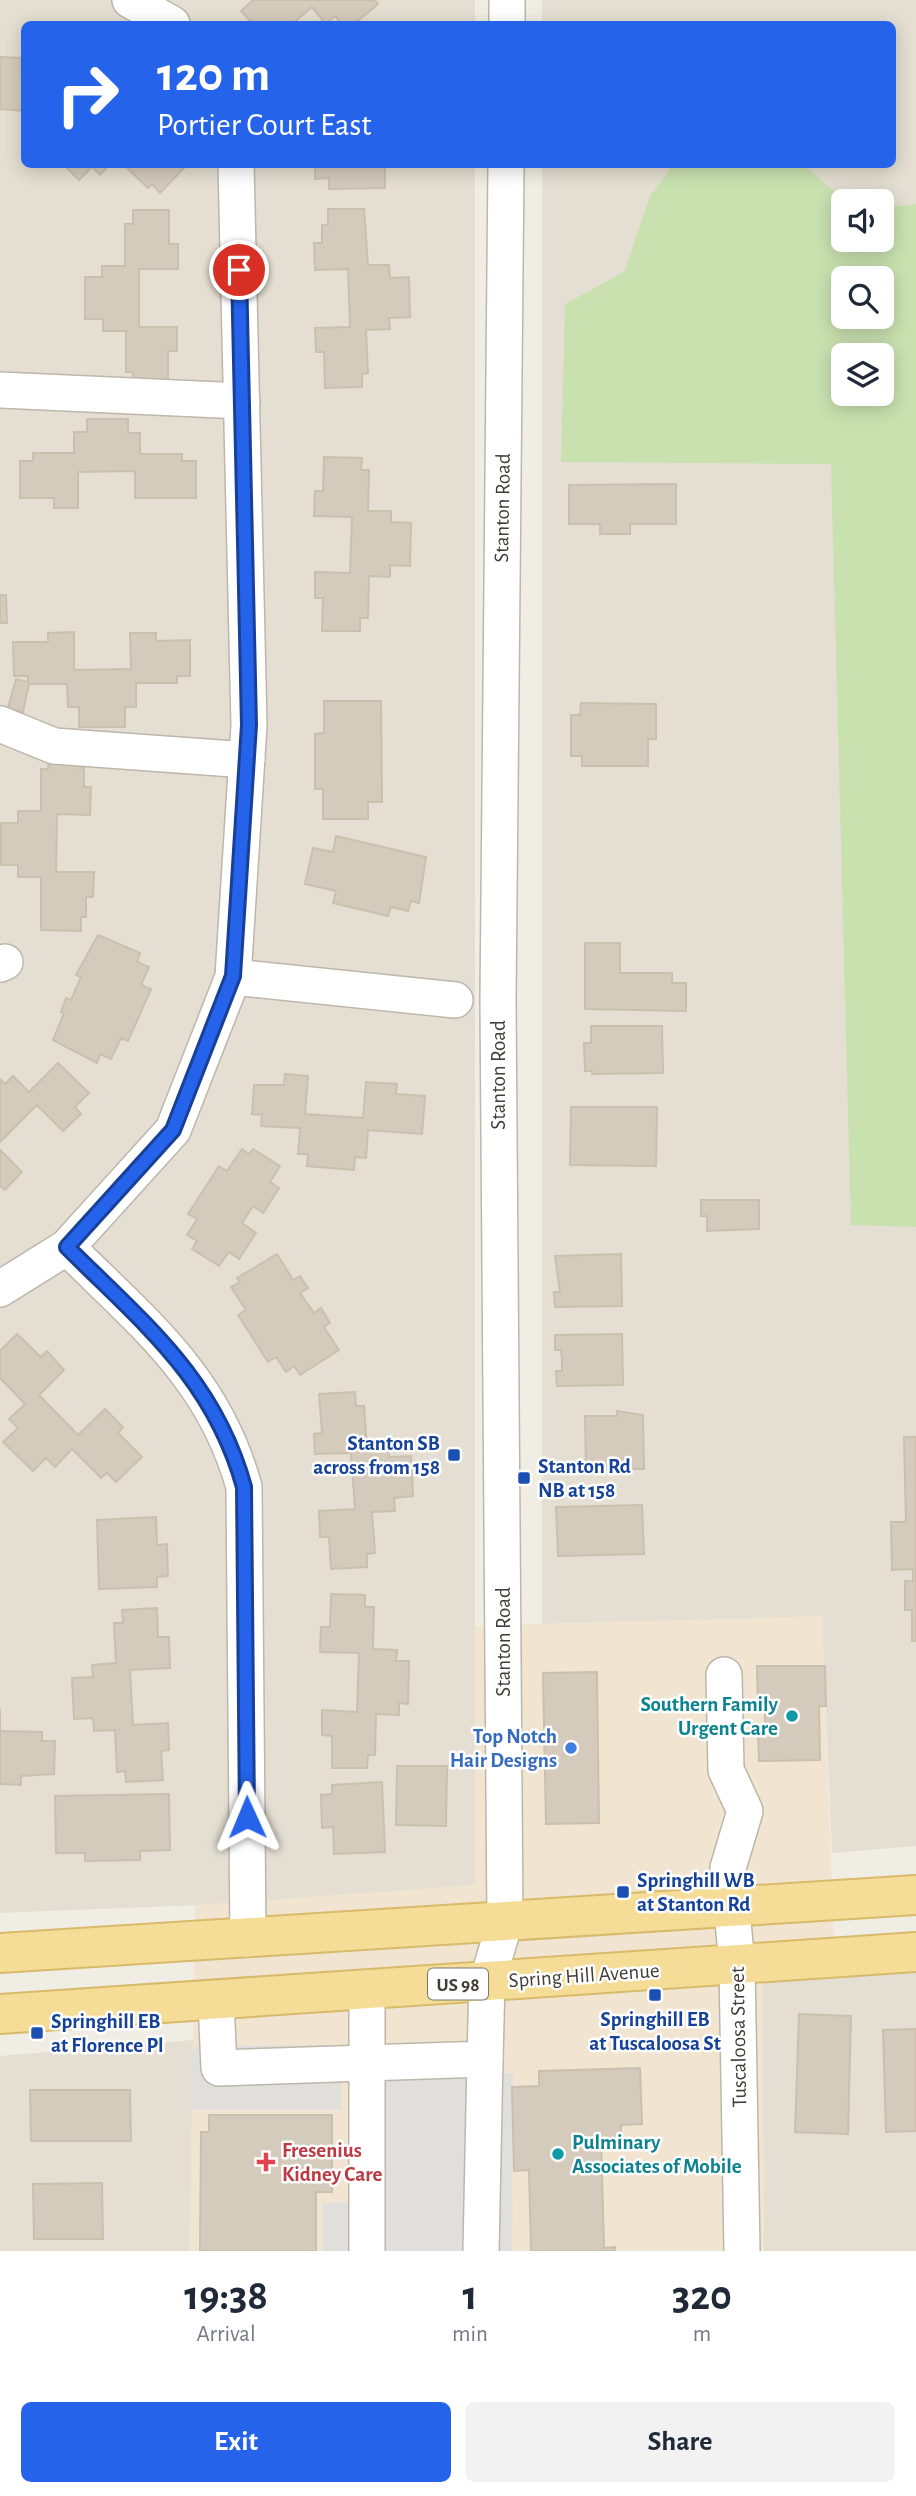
<!DOCTYPE html>
<html lang="en">
<head>
<meta charset="utf-8">
<style>
	body { margin:0; font-family:"Alegreya Sans",sans-serif; background:#f2f2f3; color:#1f2937; height:100vh; display:flex; flex-direction:column; font-size:26px; white-space:nowrap }
	* { box-sizing:border-box; margin:0 }
	p { font-size:23px; color:#747a83 }
	.icon { flex:none; width:38px; height:38px; fill:none; stroke:currentColor; stroke-width:2; stroke-linecap:round; stroke-linejoin:round }
	.map { position:relative; height:2251px; overflow:hidden }
	.panel { display:flex; flex-direction:column; background:#fff; flex:1 }
	.panel>* { flex:none }
	.guide { position:absolute; left:21px; top:21px; width:875px; height:147px; border-radius:10px; box-shadow:0 4px 18px #0003; background:#2563eb; color:#fff; overflow:hidden }
	.controls { position:absolute; left:831px; top:189px; display:grid; gap:14px }
	.controls a { display:grid; place-items:center; width:63px; height:63px; border-radius:10px; background:#fff; box-shadow:0 4px 18px #0003; font-size:35px }
	.pin { position:absolute; display:grid; place-items:center; width:60px; height:60px; color:#fff; margin:-30px; border:4px solid #fff; border-radius:50%; box-shadow:0 2px 7px #0007 }
	.me { position:absolute; width:77px; margin:-38px; rotate:359deg; stroke-linejoin:round; filter:drop-shadow(0 0 5px #0008) }
	.turn { display:flex; align-items:center; gap:24px; height:147px; padding:0 21px; font-size:32px }
	.turn .icon { width:91px; height:91px; stroke-width:2.5 }
	.turn b { display:block; font-size:49px; line-height:60px }
	.eta { display:flex; justify-content:space-evenly; align-items:center; height:119px; text-align:center }
	.eta b { font-size:42px; font-weight:700; line-height:49px }
	.cta { display:flex; gap:14px; margin-top:auto; padding:14px 21px }
	.cta a { flex:1; height:80px; border-radius:10px; background:#2563eb; color:#fff; font-size:28px; font-weight:700; line-height:80px; text-align:center }
	.cta a+a { background:#f2f2f3; color:#1f2937 }
	.map>svg:first-child { display:block }
</style>
</head>
<body>
<div class="map">
<svg width="916" height="2251" viewBox="0 0 916 2251">
	<rect width="100%" height="100%" fill="#f0ede4"/>
	<g fill="#e4dfd2" fill-rule="evenodd">
		<path d="M0 0H475V24H24V164L475 165V1885L247 1903 0 1913Z"/>
		<path d="M542 0H916V1846L832 1853 822 1617 542 1624V165L892 164V24H542ZM844 201H882V240H844ZM844 278H882V317H844ZM844 355H882V394H844Z"/>
		<path d="M916 1967V2251H764L762 1978Z"/>
		<path d="M193 2040 190 2251H0V2056Z"/>
	</g>
	<path fill="#f1e4d0" d="M822 1616 835 1973 762 1979 764 2251H190L195 1905 475 1885V1626Z"/>
	<path fill="#c9e1af" fill-rule="evenodd" d="M674 164 803 165 846 201H844V240H882V208L916 204V1227L851 1225 831 464 561 462 565 304 624 272 650 196ZM844 278H882V317H844ZM844 355H882V394H844Z"/>
	<path fill="#e1dfdc" d="M336 2045 387 2072 513 2073 512 2251H322V2203L348 2202V2082H341V2110H191L190 2059 195 2046Z"/>
	<g fill="#d4cbbd" stroke="#cbc0ae" stroke-width="2">
		<path d="M253 0H375L378 4 354 24H342L335 16 326 24 312 7 292 24H253L241 11Z"/>
		<path d="M0 57 21 58 24 111 0 109Z"/>
		<path d="M63 164H110L100 175 92 167 79 180Z"/>
		<path d="M123 164H182L185 167 160 193 152 184 148 188Z"/>
		<path d="M315 164H385V188L329 189V178L315 179Z"/>
		<path d="M328 209H364L368 265H389L390 278 409 277 410 317 389 318 390 329 366 330 368 373 362 374V387L325 388 324 352H316L315 328 350 327 348 269 315 270 314 243H322V225H328Z"/>
		<path d="M133 210H169V244H178V269H139V327H177V351H168V387H133V372H126V331H103V319H85V277H102V266H125V224H133Z"/>
		<path d="M87 419H128V433H140V454H182V461H196V498H135V471L78 472V508H54V498H20V461H33V453H74V432H87Z"/>
		<path d="M324 457 362 458 361 470H369L368 511H391V522L411 523 410 566 390 565V577L369 576 368 618H360V631H322L323 598H315V572L350 573 352 517 314 516 315 491H323Z"/>
		<path d="M676 484V524H630V534H600V524H569V485Z"/>
		<path d="M0 595H6L7 623H0Z"/>
		<path d="M74 632V670L131 669 130 633H156V641L190 640V676H177V683H136V707H125V727H79V707H68L67 684H29L23 712 8 708 16 679 28 682V676H14L13 642H48V633Z"/>
		<path d="M324 701H381L382 802H368V819H323V789H315V734L324 733Z"/>
		<path d="M581 703 656 704V739H648V766H582V756H571V715H580Z"/>
		<path d="M49 755H80V768H84V787H91L90 815 57 814 56 872H94L93 897H86V917H81V931L41 930V877H18V865H1V823H18V811H41V769H48Z"/>
		<path d="M336 836 426 857 419 903 411 901 408 911 391 907 388 916 333 903 336 891 305 884 313 848 333 852Z"/>
		<path d="M98 935 140 953 137 962 149 967 141 985 151 989 128 1041 121 1038 111 1059 100 1054 97 1063 53 1040 64 1013 61 1012 66 998 71 1000 81 977 76 975Z"/>
		<path d="M585 943H620V973H672V983H686V1011L585 1009Z"/>
		<path d="M591 1026H662L663 1073 592 1074V1071H585L584 1043H591Z"/>
		<path d="M58 1063 89 1093 75 1107 81 1114 63 1131 37 1105 0 1142V1079L5 1084 13 1076 29 1092Z"/>
		<path d="M285 1074 308 1076 305 1114 363 1118 366 1082 397 1084 396 1094 425 1096 422 1134 368 1130 366 1158 355 1157 354 1170 307 1166 308 1154H298L300 1128 261 1126 262 1115 252 1114 254 1085H284Z"/>
		<path d="M571 1107H657L656 1166 570 1165Z"/>
		<path d="M242 1149 249 1154 253 1149 280 1166 270 1182 279 1188 263 1213 253 1206 242 1223 256 1233 239 1259 229 1252 219 1266 192 1249 197 1241 187 1235 197 1219 188 1214 219 1166 227 1171Z"/>
		<path d="M0 1150 22 1172 5 1190 0 1186Z"/>
		<path d="M701 1200H759V1229L707 1231V1216H701Z"/>
		<path d="M277 1254 293 1280 300 1276 308 1288 300 1293 314 1313 321 1308 330 1323 324 1327 339 1350 300 1375 294 1366 286 1372 276 1357 268 1362 238 1315 246 1310 231 1287 240 1282 237 1278Z"/>
		<path d="M621 1254 622 1306 555 1307 554 1292H560L555 1256Z"/>
		<path d="M17 1334 41 1357 47 1351 64 1370 39 1395 78 1435 105 1409 123 1427 118 1433 142 1457 116 1482 107 1473 101 1478 72 1449 55 1467 46 1458 33 1471 3 1442 18 1428 9 1419 25 1404 0 1378V1351Z"/>
		<path d="M622 1334 623 1385 557 1386 556 1371H562V1360L561 1350H555V1335Z"/>
		<path d="M355 1392 356 1406H364L367 1447 388 1445 389 1457 411 1456 413 1496 394 1498 395 1511 372 1512 375 1553 367 1554V1567L331 1569 329 1537H320L319 1511 355 1509 351 1453 315 1454 314 1434 322 1433 319 1394Z"/>
		<path d="M617 1411 643 1415 644 1469H586L585 1416H617Z"/>
		<path d="M904 1437H916V1641H912V1610H905V1581H913V1569L892 1570 891 1522H906Z"/>
		<path d="M642 1505 644 1554 558 1556 556 1507Z"/>
		<path d="M156 1517 157 1545 167 1544 168 1576 157 1577V1587L99 1589 97 1520Z"/>
		<path d="M331 1594 365 1595V1607H374L373 1649 397 1650 396 1661H409L408 1704 399 1703V1715L376 1714 375 1755H368L367 1768H332V1736L322 1735V1710L357 1712 359 1653 320 1652 321 1627H330Z"/>
		<path d="M157 1608 158 1637H169L170 1668 130 1670 133 1725 168 1723 169 1750 161 1751 163 1780 126 1782 125 1771 117 1772 115 1730 94 1731 93 1718 74 1719 72 1678 93 1677 92 1665 116 1663 114 1623H123L122 1610Z"/>
		<path d="M757 1666H825L826 1706H819L820 1760 759 1761 758 1731H765V1707L758 1708Z"/>
		<path d="M597 1672 599 1823 546 1824 543 1673Z"/>
		<path d="M0 1709V1731L42 1732V1741H55L54 1774 21 1776V1785L0 1784Z"/>
		<path d="M397 1766H447L446 1826 396 1825Z"/>
		<path d="M382 1782 385 1852 334 1854 333 1827 322 1828 321 1795 332 1794V1785Z"/>
		<path d="M169 1794 170 1850 140 1851V1860L85 1861V1853H56L55 1796Z"/>
		<path d="M799 2014 851 2016 848 2134 795 2132Z"/>
		<path d="M916 2029V2131L886 2132 883 2030Z"/>
		<path d="M640 2068 642 2124 621 2125V2137L601 2138 604 2248 615 2247V2251H531L529 2170 514 2171 512 2087 539 2086V2071Z"/>
		<path d="M30 2090H130L131 2141H31Z"/>
		<path d="M209 2115H332V2192H316V2251H200L201 2132H209Z"/>
		<path d="M102 2183 103 2239H34L33 2184Z"/>
	</g>
	<g fill="none" stroke-linecap="round" stroke-linejoin="round">
		<g stroke="#bdb7aa" stroke-width="38">
			<g id="minor">
				<path d="M130 0 172 24"/>
				<path d="M507 24V0"/>
				<path d="M0 390 242 401"/>
				<path d="M0 724 54 746 247 760"/>
				<path d="M0 964 5 962"/>
				<path d="M233 977 455 1000"/>
				<path d="M67 1247C144 1324 214 1378 244 1487L248 1939"/>
				<path d="M0 1289 67 1247 173 1130 233 977 249 725 236 164"/>
				<path d="M724 1675 726 1770 745 1811 728 1868 737 1965 742 2251"/>
				<path d="M367 1990V2251"/>
				<path d="M216 2000 219 2068 485 2059 487 1982 505 1922 498 1001 506 164"/>
				<path d="M481 2251 485 2059"/>
			</g>
		</g>
		<g stroke="#d8ba6a" stroke-width="42">
			<g id="major">
				<path d="M0 1953 916 1895"/>
				<path d="M0 2014 916 1952"/>
			</g>
		</g>
		<use href="#minor" stroke="#fff" stroke-width="35"/>
		<use href="#major" stroke="#f5dd98" stroke-width="38"/>
	</g>
	<g fill="none" stroke-linecap="round" stroke-linejoin="round">
		<g stroke="#184099" stroke-width="18">
			<path id="route" d="M239 270 249 725 233 976 173 1130 67 1247C143 1323 214 1378 244 1487L247 1817"/>
		</g>
		<use href="#route" stroke="#2563eb" stroke-width="12"/>
	</g>
	<g fill="#1a4fb4" stroke="#fff" stroke-width="2.5">
		<rect x="447" y="1448" width="14" height="14" rx="3.5"/>
		<rect x="517" y="1471" width="14" height="14" rx="3.5"/>
		<rect x="616" y="1885" width="14" height="14" rx="3.5"/>
		<rect x="648" y="1988" width="14" height="14" rx="3.5"/>
		<rect x="30" y="2026" width="14" height="14" rx="3.5"/>
	</g>
	<g fill="#0f9aa8" stroke="#fff" stroke-width="2.5">
		<circle cx="792" cy="1716" r="7"/>
		<circle cx="558" cy="2154" r="7"/>
	</g>
	<circle fill="#3f7fe0" stroke="#fff" stroke-width="2.5" cx="571" cy="1748" r="7"/>
	<path fill="#e0444e" stroke="#fff" stroke-width="2.5" d="M262.5 2151.5h7v7h7v7h-7v7h-7v-7h-7v-7h7z"/>
	<g text-anchor="middle" stroke-width="5" stroke-linejoin="round" paint-order="stroke">
		<rect fill="#fff" stroke="#7a7771" stroke-width="2" x="428" y="1968.5" width="60" height="31" rx="5"/>
		<g font-size="19" font-weight="bold" fill="#413d34">
			<text x="458" y="1991">US 98</text>
		</g>
		<g font-size="21" fill="#413d34" stroke="#fff">
			<text transform="translate(502 508) rotate(-89)" y="7">Stanton Road</text>
			<text transform="translate(498 1075) rotate(-90)" y="7">Stanton Road</text>
			<text transform="translate(503 1642) rotate(-90)" y="7">Stanton Road</text>
			<text transform="translate(584 1975) rotate(-4)" y="7">Spring Hill Avenue</text>
			<text transform="translate(738 2037) rotate(-91)" y="7">Tuscaloosa Street</text>
		</g>
		<g font-size="21" font-weight="bold" fill="#164399" stroke="#fff" text-anchor="start">
			<text x="440" y="1450" text-anchor="end">Stanton SB<tspan x="440" dy="24">across from 158</tspan></text>
			<text x="538" y="1473">Stanton Rd<tspan x="538" dy="24">NB at 158</tspan></text>
			<text x="637" y="1887">Springhill WB<tspan x="637" dy="24">at Stanton Rd</tspan></text>
			<text x="655" y="2026" text-anchor="middle">Springhill EB<tspan x="655" dy="24">at Tuscaloosa St</tspan></text>
			<text x="51" y="2028">Springhill EB<tspan x="51" dy="24">at Florence Pl</tspan></text>
		</g>
		<g font-size="21" font-weight="bold" fill="#0d838f" stroke="#fff" text-anchor="end">
			<text x="778" y="1711">Southern Family<tspan x="778" dy="24">Urgent Care</tspan></text>
			<text x="572" y="2149" text-anchor="start">Pulminary<tspan x="572" dy="24">Associates of Mobile</tspan></text>
		</g>
		<g font-size="21" font-weight="bold" fill="#366cbe" stroke="#fff" text-anchor="end">
			<text x="557" y="1743">Top Notch<tspan x="557" dy="24">Hair Designs</tspan></text>
		</g>
		<g font-size="21" font-weight="bold" fill="#be3a42" stroke="#fff" text-anchor="start">
			<text x="282" y="2157">Fresenius<tspan x="282" dy="24">Kidney Care</tspan></text>
		</g>
	</g>
</svg>
<div class="controls">
<a><svg class="icon" aria-label="sound" viewBox="0 0 24 24"><path d="M4 9h4l5-4v14l-5-4H4zM17 9q2 3 0 6"/></svg></a>
<a><svg class="icon" aria-label="search" viewBox="0 0 24 24"><circle cx="10" cy="10" r="6"/><path d="M15 15l6 6"/></svg></a>
<a><svg class="icon" aria-label="layers" viewBox="0 0 24 24"><path d="M12 4l9 5-9 5-9-5zM3 14l9 5 9-5"/></svg></a>
</div>
<div class="pin" style="left:239px;top:270px;background:#d93025"><svg class="icon" aria-label="arrive" viewBox="0 0 24 24"><path d="M6 21V4h12l-3 4 3 4H6"/></svg></div>
<svg class="me" style="left:247px;top:1817px" viewBox="-20 -20 40 40"><path d="M0-17L14 15 0 8-14 15z" fill="#2563eb" stroke="#fff" stroke-width="4"/></svg>
<div class="guide">
<div class="turn"><svg class="icon" aria-label="right" viewBox="0 0 24 24"><path d="M7 20v-9h11M14 6l5 5-5 5"/></svg><div><b>120 m</b>Portier Court East</div></div>
</div>
</div>
<section class="panel">
<div class="eta">
<div><b>19:38</b><p>Arrival</p></div>
<div><b>1</b><p>min</p></div>
<div><b>320</b><p>m</p></div>
</div>
<div class="cta"><a>Exit</a><a>Share</a></div>
</section>
</body>
</html>
